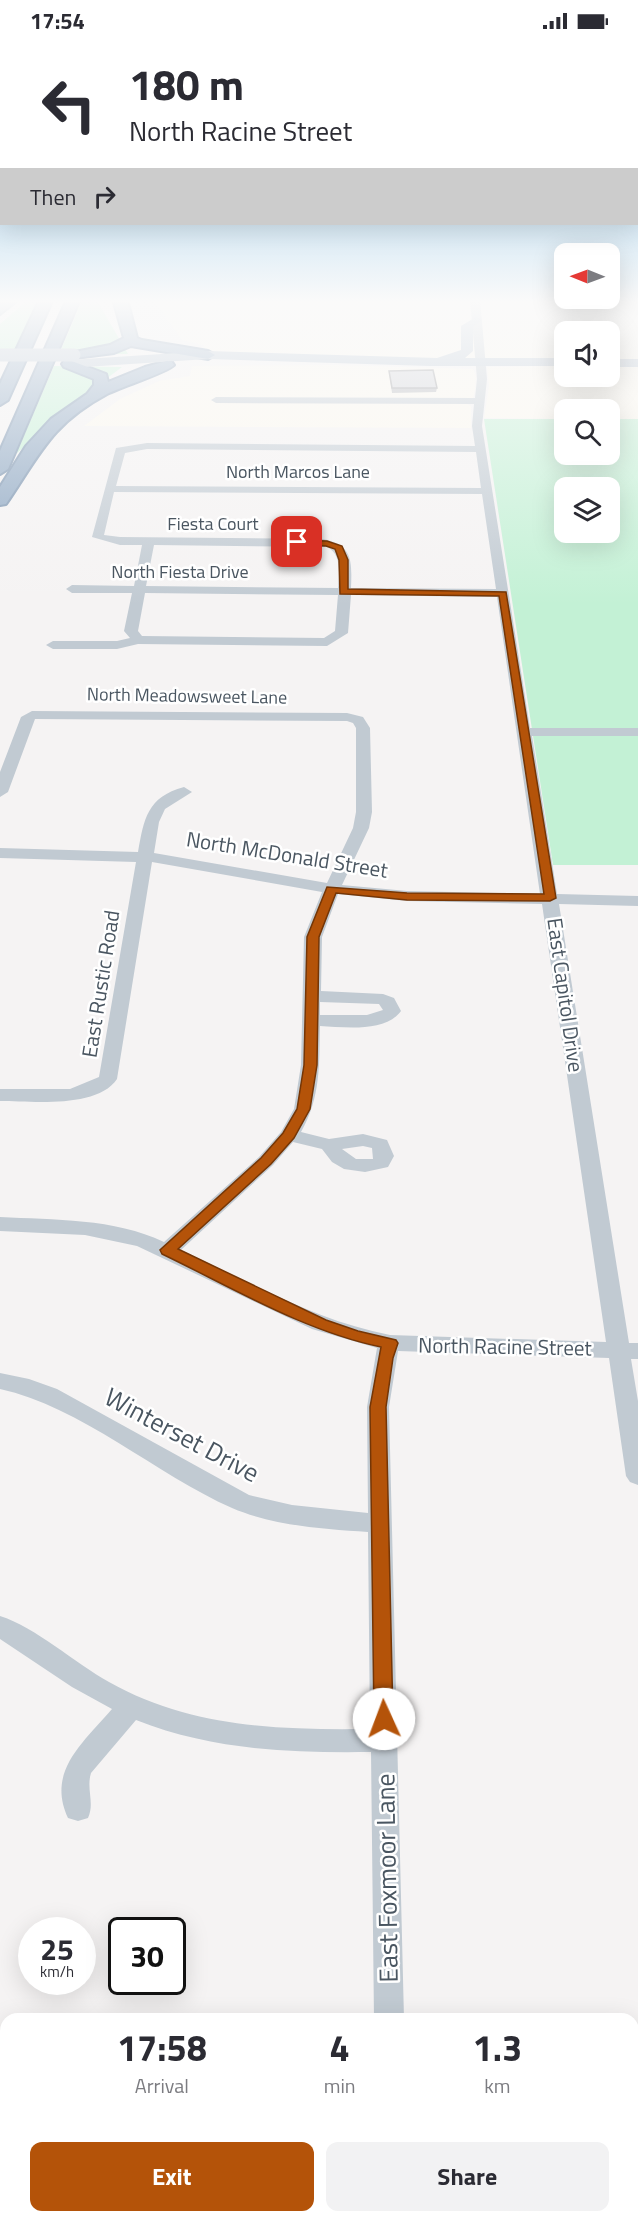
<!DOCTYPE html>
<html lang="en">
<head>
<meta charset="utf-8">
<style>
	body { margin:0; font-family:"Titillium Web",sans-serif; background:#f2f2f3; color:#2b2b33; height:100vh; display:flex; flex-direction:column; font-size:22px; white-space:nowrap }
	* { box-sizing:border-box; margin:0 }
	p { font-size:20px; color:#7c7c81 }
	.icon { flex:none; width:33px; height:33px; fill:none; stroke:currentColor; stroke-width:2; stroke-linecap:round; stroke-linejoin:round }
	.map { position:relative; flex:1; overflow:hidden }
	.drawer { position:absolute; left:0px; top:1971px; width:639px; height:210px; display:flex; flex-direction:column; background:#fff; border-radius:18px 18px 0 0; box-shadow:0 6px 24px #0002 }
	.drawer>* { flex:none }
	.banner { position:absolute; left:0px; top:0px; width:639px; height:183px; box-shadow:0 6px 24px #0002; background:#fff; color:#2b2b33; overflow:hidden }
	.needle { width:39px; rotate:271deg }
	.controls { position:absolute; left:554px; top:201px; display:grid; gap:12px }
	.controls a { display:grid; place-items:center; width:66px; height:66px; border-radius:12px; background:#fff; box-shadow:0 6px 24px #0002; font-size:30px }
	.speed { position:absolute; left:18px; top:1875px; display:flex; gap:12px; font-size:30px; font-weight:700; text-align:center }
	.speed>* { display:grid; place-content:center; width:78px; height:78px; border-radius:50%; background:#fff; box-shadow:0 6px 24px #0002; line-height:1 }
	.speed small { font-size:15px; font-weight:400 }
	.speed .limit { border:3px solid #111; border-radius:9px; background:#fff; color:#111 }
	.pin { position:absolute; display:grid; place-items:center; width:51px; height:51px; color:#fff; margin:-26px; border-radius:12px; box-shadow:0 3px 9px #0006 }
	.me { position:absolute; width:66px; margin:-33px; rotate:358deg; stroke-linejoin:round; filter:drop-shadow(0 0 4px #0008) }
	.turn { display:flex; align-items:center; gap:21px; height:126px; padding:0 30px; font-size:27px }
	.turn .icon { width:78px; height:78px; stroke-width:2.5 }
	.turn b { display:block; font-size:42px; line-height:51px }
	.then { display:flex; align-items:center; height:57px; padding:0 30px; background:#0003; gap:12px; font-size:22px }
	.eta { display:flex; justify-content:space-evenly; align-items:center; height:102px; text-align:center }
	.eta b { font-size:36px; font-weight:700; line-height:42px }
	.primary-button { display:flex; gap:12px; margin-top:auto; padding:12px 30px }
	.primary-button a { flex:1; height:69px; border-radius:12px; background:#b45309; color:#fff; font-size:24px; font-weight:700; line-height:69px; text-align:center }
	.primary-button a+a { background:#f2f2f3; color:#2b2b33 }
	.status { display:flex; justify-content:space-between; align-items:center; height:42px; padding:0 30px; background:#fff; direction:ltr }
	.status svg { height:16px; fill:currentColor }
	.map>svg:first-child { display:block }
</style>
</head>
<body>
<div class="status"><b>17:54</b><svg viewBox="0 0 49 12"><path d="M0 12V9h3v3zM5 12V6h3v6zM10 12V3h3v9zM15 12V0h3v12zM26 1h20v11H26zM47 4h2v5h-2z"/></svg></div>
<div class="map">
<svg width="638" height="2181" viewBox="0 0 638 2181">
	<rect width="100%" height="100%" fill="#f5f3f3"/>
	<g fill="#fdf9ef">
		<path d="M153 257H638V321H609V290H564V320L208 313 203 303 182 298Z"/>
		<path d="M336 323 473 327 476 334 475 348 473 356 467 362 471 364V386L84 384 120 357 159 339 190 334 192 324Z"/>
		<path d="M564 324V334H609V324H638V377H609V368H564V377L484 376 489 344 487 325Z"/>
	</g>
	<g fill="#c3f1d5" fill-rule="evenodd">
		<path d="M29 257H40L15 309H0V282Z"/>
		<path d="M83 257H96L128 312H59Z"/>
		<path d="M54 324 122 325 70 364 16 412Z"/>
		<path d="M484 377H564V412H609V377H638V823H553ZM564 446H609V490H564Z"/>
	</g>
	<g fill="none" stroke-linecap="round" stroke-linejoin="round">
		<g stroke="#7690ad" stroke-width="4">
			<g id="highway">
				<path d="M5 257H19L0 272V261Z"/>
				<path d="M40 257H53L8 358 0 363V342Z"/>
				<path d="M67 257H80L8 427 0 432V409Z"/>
				<path d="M113 257H127L137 296 142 298 208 309 215 313 208 317 131 304 114 311 75 316V310L110 303 124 296Z"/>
				<path d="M69 318 106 332 108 340 145 325 167 319 172 320 174 323C168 330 121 345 107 352 51 382 40 412 6 462L0 463V445L26 404 51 377 87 352 94 343V337L64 325 62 322 64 319Z"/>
			</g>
		</g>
		<g fill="#c1cad2" fill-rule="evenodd">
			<path d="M470 257H480L487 337 482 384 530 686H638V694H532L557 852 638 854V864L559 862 629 1301H638V1317H631L638 1359V1443L630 1440 626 1434 609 1316 398 1309 389 1365 404 1977H374L371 1710C289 1711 212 1708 136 1678L91 1731C86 1747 95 1761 88 1776L78 1779 68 1776C46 1729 84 1700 112 1667L72 1645 0 1597V1574C35 1585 75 1621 109 1640 191 1686 279 1688 370 1687L368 1490C324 1487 274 1484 232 1466 157 1433 80 1364 0 1347V1331L29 1337 57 1347 249 1453 292 1463 368 1471 367 1365 377 1306 312 1287 137 1204 85 1193 0 1189V1175C54 1178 114 1176 164 1200L259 1115 281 1090 294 1067 301 1023 304 895 322 850 152 820 117 1037C97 1067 31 1059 0 1059V1047H70L99 1035 136 820 0 816V806L138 810C144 777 147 755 184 745L192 750 165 767 159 780 154 811 327 841 353 786 356 770V686L353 681 347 679 35 677 8 750 0 755V730L21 675 32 669 347 671 363 675 370 686 372 770 369 786 342 843 407 849 540 852 497 555 351 553 348 591 327 604 138 602 117 607H53L46 603 53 599H117L130 596 124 589 132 551H72L66 547 72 543 134 544 142 503H120L92 495 116 406 147 401 475 404 472 384 474 362 216 361 211 358 216 355 475 356 477 337ZM147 407 476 410 481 446 116 444 125 411ZM114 450 482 452 496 547 351 546C352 519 353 502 322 497L120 495 104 493ZM154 503 327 505C342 512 339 532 338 546L146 544ZM145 551 338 553 335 589 324 596 142 594 138 589ZM338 852 407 859 542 862 606 1300 390 1293C316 1279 249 1240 181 1208L273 1123 293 1100 322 1107 332 1120 344 1127 365 1130 388 1125 394 1114 387 1098 363 1092 329 1097 301 1090C321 1055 319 1023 320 984 344 985 385 991 401 969L394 956 383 952 321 949 322 895ZM320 960 379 962 383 968 367 973H320ZM363 1104 372 1106 373 1117H356L342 1107Z"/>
			<rect x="0" y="2071" width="6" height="32"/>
			<rect x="633" y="2077" width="5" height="32"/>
		</g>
		<g fill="#b3c2d1" fill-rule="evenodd">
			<path d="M476 275 482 278 473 285V309L465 316H564V324H430L208 317 69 326 63 322 69 318 208 309 437 316 461 308V284Z"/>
			<rect x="609" y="317" width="29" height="8"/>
		</g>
		<use href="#highway" fill="#8ba5c1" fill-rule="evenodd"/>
		<path stroke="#b3c2d1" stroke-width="13" d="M1 313H74"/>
	</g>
	<path fill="#b0b2b7" d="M389 329 437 346 436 350 392 351Z"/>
	<path fill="#cdcfd5" stroke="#909195" stroke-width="1.5" d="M433 328 437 346H392L389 329Z"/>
	<linearGradient id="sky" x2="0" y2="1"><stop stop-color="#85c3ea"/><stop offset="0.46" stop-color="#fafafa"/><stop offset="1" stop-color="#fafafa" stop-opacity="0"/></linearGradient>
	<rect width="638" height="563" fill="url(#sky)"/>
	<path fill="#b45309" stroke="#753606" stroke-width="1.5" d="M294 498 327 499 342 504 348 518V547L506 550 556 856 550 859 407 858 336 851 319 895 317 1023 310 1067 294 1096 271 1122 178 1207 326 1278 358 1289 396 1298 398 1301 393 1316 386 1365 393 1677 390 1682 384 1684 377 1682 374 1677 370 1365 381 1305C304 1289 233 1246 162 1212L160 1208 261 1116 283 1091 297 1067 304 1023 307 895 327 845 407 851 544 852 499 554 340 552 339 518 335 507 326 504 297 503Z"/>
	<g text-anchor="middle" stroke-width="5" stroke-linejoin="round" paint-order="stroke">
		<g font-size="18" fill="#4a5661" stroke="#fff">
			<text x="298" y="436">North Marcos Lane</text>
			<text x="213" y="488">Fiesta Court</text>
			<text x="180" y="536">North Fiesta Drive</text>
			<text transform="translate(187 654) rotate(1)" y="6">North Meadowsweet Lane</text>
		</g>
		<g font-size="21" fill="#4a5661" stroke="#fff">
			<text transform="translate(287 813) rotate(9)" y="7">North McDonald Street</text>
			<text transform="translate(101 942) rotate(-81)" y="7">East Rustic Road</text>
			<text transform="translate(565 953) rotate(82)" y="7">East Capitol Drive</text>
			<text transform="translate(505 1305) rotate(1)" y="7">North Racine Street</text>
		</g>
		<g font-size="26" fill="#4a5661" stroke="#fff">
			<text transform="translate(182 1393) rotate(28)" y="9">Winterset Drive</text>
			<text transform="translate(387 1836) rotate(-91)" y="9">East Foxmoor Lane</text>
		</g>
	</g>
</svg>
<div class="controls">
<a><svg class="needle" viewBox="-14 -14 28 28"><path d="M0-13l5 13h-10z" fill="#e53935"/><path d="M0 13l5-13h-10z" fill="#7c7c81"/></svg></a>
<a><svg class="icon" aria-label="sound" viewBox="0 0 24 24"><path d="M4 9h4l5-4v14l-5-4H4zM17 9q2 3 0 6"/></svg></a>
<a><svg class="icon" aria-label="search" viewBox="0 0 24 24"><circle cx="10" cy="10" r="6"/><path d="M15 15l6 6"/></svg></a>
<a><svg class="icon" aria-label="layers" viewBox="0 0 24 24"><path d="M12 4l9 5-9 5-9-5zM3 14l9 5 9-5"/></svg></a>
</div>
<div class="speed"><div>25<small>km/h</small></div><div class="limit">30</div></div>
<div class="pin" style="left:297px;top:500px;background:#d93025"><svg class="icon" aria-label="arrive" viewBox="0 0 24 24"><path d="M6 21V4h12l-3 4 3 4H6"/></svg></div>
<svg class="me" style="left:384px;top:1677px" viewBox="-20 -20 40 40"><circle r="19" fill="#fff"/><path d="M0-13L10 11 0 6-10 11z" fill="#b45309"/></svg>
<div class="banner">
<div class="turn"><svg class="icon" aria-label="left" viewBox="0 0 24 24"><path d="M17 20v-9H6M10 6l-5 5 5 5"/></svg><div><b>180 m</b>North Racine Street</div></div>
<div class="then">Then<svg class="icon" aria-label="right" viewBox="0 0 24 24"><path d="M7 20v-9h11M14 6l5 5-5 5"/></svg></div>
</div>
<section class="drawer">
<div class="eta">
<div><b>17:58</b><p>Arrival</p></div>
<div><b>4</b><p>min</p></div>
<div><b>1.3</b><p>km</p></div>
</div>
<div class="primary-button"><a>Exit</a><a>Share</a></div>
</section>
</div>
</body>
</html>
